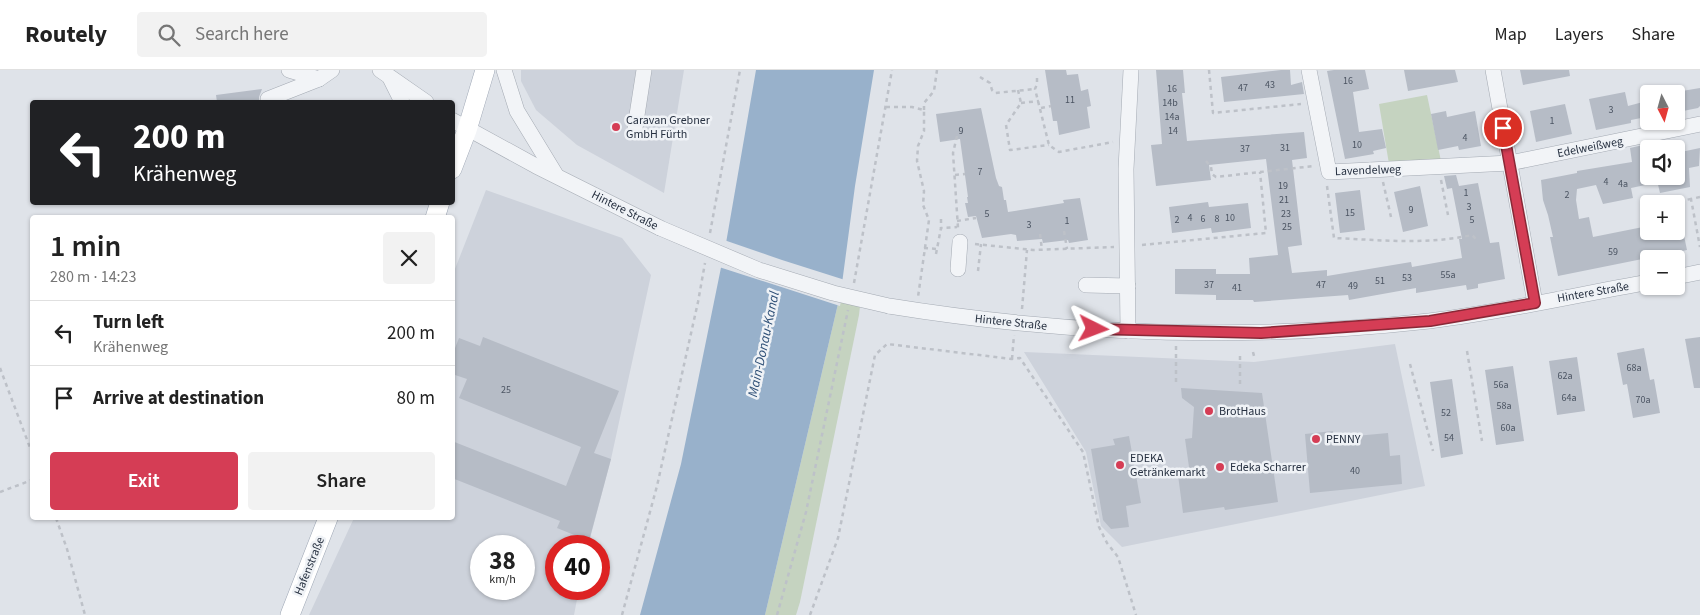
<!DOCTYPE html>
<html lang="en">
<head>
<meta charset="utf-8">
<style>
	body { margin:0; font-family:"Source Sans 3",sans-serif; background:#f2f2f2; color:#222; height:100vh; display:flex; flex-direction:column; font-size:19px; white-space:nowrap }
	* { box-sizing:border-box; margin:0 }
	p { font-size:16px; color:#767676 }
	.icon { flex:none; width:28px; height:28px; fill:none; stroke:currentColor; stroke-width:2; stroke-linecap:round; stroke-linejoin:round }
	.map { position:relative; flex:1; overflow:hidden }
	.side { position:absolute; left:30px; top:145px; width:425px; height:305px; display:flex; flex-direction:column; background:#fff; border-radius:5px; box-shadow:0 1px 4px #0004 }
	.side>* { flex:none }
	.banner { position:absolute; left:30px; top:30px; width:425px; height:105px; border-radius:5px; box-shadow:0 1px 4px #0004; background:#202124; color:#fff; overflow:hidden }
	.needle { width:32px; rotate:174deg }
	.tools { position:absolute; left:1640px; top:15px; display:grid; gap:10px }
	.tools a { display:grid; place-items:center; width:45px; height:45px; border-radius:5px; background:#fff; box-shadow:0 1px 4px #0004; font-size:25px }
	.speed { position:absolute; left:470px; top:465px; display:flex; gap:10px; font-size:25px; font-weight:700; text-align:center }
	.speed>* { display:grid; place-content:center; width:65px; height:65px; border-radius:50%; background:#fff; box-shadow:0 1px 4px #0004; line-height:1 }
	.speed small { font-size:12px; font-weight:400 }
	.speed .limit { border:8px solid #d22; background:#fff; color:#111 }
	.pin { position:absolute; display:grid; place-items:center; width:42px; height:42px; color:#fff; margin:-21px; border:2px solid #fff; border-radius:50%; box-shadow:0 1px 5px #0007 }
	.me { position:absolute; width:55px; margin:-28px; rotate:93deg; stroke-linejoin:round; filter:drop-shadow(0 0 4px #0008) }
	.turn { display:flex; align-items:center; gap:18px; height:105px; padding:0 20px; font-size:22px }
	.turn .icon { width:65px; height:65px; stroke-width:2.5 }
	.turn b { display:block; font-size:35px; line-height:42px }
	.round { display:grid; place-items:center; flex:none; width:52px; height:52px; border-radius:5px; background:#f2f2f2 }
	.head { display:flex; align-items:center; justify-content:space-between; height:85px; padding:0 20px }
	h1 { font-size:30px; font-weight:600; line-height:38px }
	.primary-button { display:flex; gap:10px; margin-top:auto; padding:10px 20px }
	.primary-button a { flex:1; height:58px; border-radius:5px; background:#d53d55; color:#fff; font-size:20px; font-weight:600; line-height:58px; text-align:center }
	.primary-button a+a { background:#f2f2f2; color:#222 }
	ul { padding:0; list-style:none }
	li { display:flex; align-items:center; gap:15px; height:65px; padding:0 20px; border-top:1px solid #e0e0e0 }
	li div { flex:1 }
	li b { display:block; font-size:19px }
	li em { font-style:normal }
	header { display:flex; align-items:center; gap:30px; box-sizing:border-box; height:70px; padding:0 25px; background:#fff; border-bottom:1px solid #e0e0e0 }
	header strong { font-size:24px }
	nav { display:flex; gap:28px; margin-inline-start:auto; font-size:18px }
	.search { width:350px; height:45px; background:#f2f2f2; display:flex; align-items:center; gap:12px; box-sizing:border-box; padding:0 18px; border-radius:5px; color:#767676; font-size:19px }
	.map>svg:first-child { display:block }
</style>
</head>
<body>
<header>
<strong>Routely</strong>
<div class="search"><svg class="icon" aria-label="search" viewBox="0 0 24 24"><circle cx="10" cy="10" r="6"/><path d="M15 15l6 6"/></svg>Search here</div>
<nav><a>Map</a><a>Layers</a><a>Share</a></nav>
</header>
<div class="map">
<svg width="1700" height="545" viewBox="0 0 1700 545">
	<rect width="100%" height="100%" fill="#dfe3e9"/>
	<g fill="#cdd2db" fill-rule="evenodd">
		<path d="M521 0H684L664 123 577 75 536 40 521 11Z"/>
		<path d="M486 120 622 168 651 205 611 389 588 476H556V519H579L574 545H309L354 448H452L453 204ZM481 476H524V519H481Z"/>
		<path d="M1395 274 1425 416 1122 477 1101 456 1086 382 1024 282 1254 292Z"/>
	</g>
	<g fill="#c5d3c0">
		<path d="M1427 25 1441 91 1389 94 1379 34Z"/>
		<path d="M841 221 861 227 859 245 800 532 796 545H765Z"/>
	</g>
	<path fill="#98b1cb" d="M756 0H874L855 116 841 221 765 545H640L681 394 726 173Z"/>
	<path fill="#dfe3e9" d="M724 170 782 190 845 210 840 236 719 197Z"/>
	<g fill="#b6bcc6">
		<path d="M1045 0H1066L1067 5 1078 4 1081 21 1088 19 1091 36 1087 37 1090 58 1059 65 1057 51H1053Z"/>
		<path d="M1156 0H1183L1185 23H1182L1187 71 1304 62 1307 88 1292 90 1302 175 1288 177 1292 203 1327 200V206L1411 192 1412 197 1462 188 1459 169H1462L1452 118 1447 119 1444 106 1456 105 1459 116 1478 113 1490 173 1499 172 1505 209 1478 214V218L1467 220 1466 215 1416 223V218L1349 230 1348 225 1254 232 1253 230H1216V225L1175 224V199H1216V204H1250L1249 188 1278 185 1266 89 1209 95 1211 110 1156 116 1151 75 1162 74Z"/>
		<path d="M1281 0H1290L1291 15 1302 12 1304 24 1224 32 1221 7Z"/>
		<path d="M1334 0H1365L1369 19 1353 22 1359 62 1382 59 1386 78 1373 81 1374 84 1345 89 1327 1Z"/>
		<path d="M1404 0H1455L1458 12 1408 21Z"/>
		<path d="M1520 0H1569L1570 6 1523 15Z"/>
		<path d="M1700 18V36L1698 38 1678 42 1676 22Z"/>
		<path d="M262 19 259 27V32H217L216 25Z"/>
		<path d="M1625 22 1628 36 1643 32 1646 47 1631 50V53L1596 60 1589 29Z"/>
		<path d="M1565 34 1572 64 1536 72 1530 41Z"/>
		<path d="M981 38 996 108 999 116 1002 117 1004 130H1006L1008 142 1064 133 1063 130 1080 128 1088 170 1069 173 1068 170 1043 173 1042 169 1017 171 1016 165 1011 164 982 168 976 146 968 147 965 133H968L967 127H968L960 69 940 72 936 44Z"/>
		<path d="M1446 41 1447 47 1475 41 1481 76 1459 80 1458 76 1438 80 1431 44Z"/>
		<path d="M1643 75 1650 114 1631 118 1633 128 1603 134 1596 115 1577 119 1576 130 1579 149 1589 147 1593 167 1648 156 1649 161H1683L1687 180 1558 206 1550 167H1553L1548 145 1543 130 1541 110 1577 103V101L1632 92 1630 78Z"/>
		<path d="M1700 78 1699 96 1689 98 1690 117 1660 123 1656 106H1676V83Z"/>
		<path d="M1420 116 1428 156 1403 162 1394 122Z"/>
		<path d="M1360 120 1365 160 1340 163 1335 123Z"/>
		<path d="M1208 132 1209 137 1248 133 1251 158 1212 163 1211 158 1172 163 1169 137Z"/>
		<path d="M483 267 619 321 594 383 611 389 589 471 557 458 560 451 452 408V371L566 416 581 377 459 328 467 309 452 304V286L459 268 480 276Z"/>
		<path d="M1700 267V318H1694L1685 269Z"/>
		<path d="M1644 278 1650 310 1654 309 1660 343 1633 348 1627 314 1623 315 1617 283Z"/>
		<path d="M1577 287 1585 341 1557 345 1549 291Z"/>
		<path d="M1513 296 1524 371 1496 375 1485 300Z"/>
		<path d="M1452 309 1463 384 1441 388 1430 312Z"/>
		<path d="M1181 318 1262 323 1278 432 1225 440 1224 437 1183 443 1178 405 1190 404 1185 369 1192 368 1194 337 1182 328Z"/>
		<path d="M1333 361 1334 368 1388 363 1390 386 1400 385 1402 414 1310 423 1305 364Z"/>
		<path d="M1129 366 1141 433 1126 436 1129 457 1111 459 1103 450 1091 379 1115 375 1113 369Z"/>
	</g>
	<g fill="none" stroke-linecap="round" stroke-linejoin="round">
		<g stroke="#a4aab3" stroke-width="16">
			<g id="minor">
				<path d="M289 0 319 9"/>
				<path d="M380 0 426 32"/>
				<path d="M504 0 517 41 556 105"/>
				<path d="M1309 0 1329 102 1510 93 1700 54"/>
				<path d="M1493 0 1535 233"/>
				<path d="M391 10 402 32"/>
				<path d="M268 29 319 9 332 0"/>
				<path d="M452 50 536 96 660 158"/>
				<path d="M635 58 644 0"/>
				<path d="M958 199 960 172"/>
				<path d="M1676 207 1700 202"/>
				<path d="M1086 215 1128 216"/>
				<path d="M889 236C1068 265 1249 271 1429 251 1503 242 1576 225 1649 212"/>
				<path d="M1128 261 1126 99 1131 0"/>
			</g>
		</g>
		<g stroke="#9ea7b5" stroke-width="20">
			<g id="major">
				<path d="M452 99 467 60 485 0"/>
				<path d="M435 148 440 132"/>
				<path d="M290 545 328 448"/>
			</g>
		</g>
		<g stroke="#bdc1c8" stroke-width="2.5" stroke-dasharray="4 4" stroke-linecap="butt">
			<path d="M1209 0 1213 43 1301 34"/>
			<path d="M980 7 990 13 992 20 995 23 1035 19"/>
			<path d="M1037 8V14L1035 19 1049 75 1059 82 1113 72"/>
			<path d="M1018 20 1021 33 1006 55 1010 80 1049 75"/>
			<path d="M1021 33 1039 31"/>
			<path d="M886 37H912L924 40V61L918 76 917 91 924 121 923 135 929 150 918 227"/>
			<path d="M1041 38 1051 36"/>
			<path d="M924 40V33L934 21 937 0"/>
			<path d="M957 66 953 83 958 158"/>
			<path d="M1206 91 1211 97 1212 104 1216 107 1314 96"/>
			<path d="M955 105 965 104"/>
			<path d="M1441 110 1448 145"/>
			<path d="M1383 112 1391 147"/>
			<path d="M1327 116 1334 168C1380 170 1427 175 1472 165L1477 170"/>
			<path d="M1700 127 1691 129 1700 177"/>
			<path d="M1664 134 1691 129"/>
			<path d="M1644 137H1649"/>
			<path d="M941 149V158"/>
			<path d="M957 151 976 148"/>
			<path d="M1064 161 1067 179"/>
			<path d="M710 163 740 0"/>
			<path d="M1040 164 1042 180"/>
			<path d="M975 174 1033 180 1114 177"/>
			<path d="M1142 175 1266 163 1260 102"/>
			<path d="M924 178 937 179"/>
			<path d="M936 184 941 158 957 157"/>
			<path d="M978 201 981 174"/>
			<path d="M854 213 892 0"/>
			<path d="M1022 239 1027 180"/>
			<path d="M1176 276V313"/>
			<path d="M1467 281 1482 371"/>
			<path d="M1253 282 1254 286"/>
			<path d="M1240 286V314"/>
			<path d="M1012 289 1014 265"/>
			<path d="M1410 294 1433 381"/>
			<path d="M0 298 32 383V389"/>
			<path d="M0 422 32 410"/>
			<path d="M56 448 67 479 85 545"/>
			<path d="M622 545 657 416 698 232 705 193"/>
			<path d="M777 545 806 442 848 240"/>
			<path d="M810 545 838 468 875 285 887 274 1012 289 1020 288 1083 382 1099 457 1107 473 1118 487 1136 545"/>
		</g>
		<use href="#minor" stroke="#f2f4f7" stroke-width="15"/>
		<use href="#major" stroke="#fff" stroke-width="19"/>
		<g stroke="#a4aab3" stroke-width="16" stroke-linecap="butt">
			<path id="minor-bridge" d="M660 158 759 200 833 223 889 236"/>
		</g>
		<use href="#minor-bridge" stroke="#f2f4f7" stroke-width="15"/>
	</g>
	<g fill="none" stroke-linecap="round" stroke-linejoin="round">
		<g stroke="#8a2837" stroke-width="12">
			<path id="route" d="M1094 259 1261 263 1430 251 1535 233 1503 58"/>
		</g>
		<use href="#route" stroke="#d53d55" stroke-width="9"/>
	</g>
	<g fill="#d53d55" stroke="#eff2f6" stroke-width="2">
		<circle cx="616" cy="57" r="5"/>
		<circle cx="1209" cy="341" r="5"/>
		<circle cx="1316" cy="369" r="5"/>
		<circle cx="1120" cy="395" r="5"/>
		<circle cx="1220" cy="397" r="5"/>
	</g>
	<g text-anchor="middle" stroke-width="5" stroke-linejoin="round" paint-order="stroke">
		<g font-size="10" fill="#4b5462">
			<text x="1348" y="14">16</text>
			<text x="1270" y="18">43</text>
			<text x="1243" y="21">47</text>
			<text x="1172" y="22">16</text>
			<text x="1070" y="33">11</text>
			<text x="1170" y="36">14b</text>
			<text x="1611" y="43">3</text>
			<text x="1172" y="50">14a</text>
			<text x="1552" y="54">1</text>
			<text x="961" y="64">9</text>
			<text x="1173" y="64">14</text>
			<text x="1465" y="71">4</text>
			<text x="1357" y="78">10</text>
			<text x="1285" y="81">31</text>
			<text x="1245" y="82">37</text>
			<text x="980" y="105">7</text>
			<text x="1606" y="115">4</text>
			<text x="1623" y="117">4a</text>
			<text x="1283" y="119">19</text>
			<text x="1466" y="126">1</text>
			<text x="1567" y="128">2</text>
			<text x="1284" y="133">21</text>
			<text x="1469" y="140">3</text>
			<text x="1411" y="143">9</text>
			<text x="1350" y="146">15</text>
			<text x="987" y="147">5</text>
			<text x="1286" y="147">23</text>
			<text x="1190" y="151">4</text>
			<text x="1230" y="151">10</text>
			<text x="1203" y="152">6</text>
			<text x="1217" y="152">8</text>
			<text x="1177" y="153">2</text>
			<text x="1472" y="153">5</text>
			<text x="1067" y="154">1</text>
			<text x="1029" y="158">3</text>
			<text x="1287" y="160">25</text>
			<text x="1613" y="185">59</text>
			<text x="1448" y="208">55a</text>
			<text x="1407" y="211">53</text>
			<text x="1380" y="214">51</text>
			<text x="1209" y="218">37</text>
			<text x="1321" y="218">47</text>
			<text x="1353" y="219">49</text>
			<text x="1237" y="221">41</text>
			<text x="1634" y="301">68a</text>
			<text x="1565" y="309">62a</text>
			<text x="1501" y="318">56a</text>
			<text x="506" y="323">25</text>
			<text x="1569" y="331">64a</text>
			<text x="1643" y="333">70a</text>
			<text x="1504" y="339">58a</text>
			<text x="1446" y="346">52</text>
			<text x="1508" y="361">60a</text>
			<text x="1449" y="371">54</text>
			<text x="1355" y="404">40</text>
		</g>
		<g font-size="12" fill="#273141" stroke="#eff2f6" text-anchor="start">
			<text x="626" y="54">Caravan Grebner<tspan x="626" dy="14">GmbH Fürth</tspan></text>
			<text x="1219" y="345">BrotHaus</text>
			<text x="1326" y="373">PENNY</text>
			<text x="1130" y="392">EDEKA<tspan x="1130" dy="14">Getränkemarkt</tspan></text>
			<text x="1230" y="401">Edeka Scharrer</text>
		</g>
		<g font-size="12" fill="#273141" stroke="#eff2f6">
			<text transform="translate(1590 77) rotate(-11)" y="4">Edelweißweg</text>
			<text transform="translate(1368 100) rotate(-2)" y="4">Lavendelweg</text>
			<text transform="translate(625 140) rotate(27)" y="4">Hintere Straße</text>
			<text transform="translate(1593 222) rotate(-10)" y="4">Hintere Straße</text>
			<text transform="translate(1011 252) rotate(6)" y="4">Hintere Straße</text>
			<text transform="translate(309 496) rotate(-68)" y="4">Hafenstraße</text>
		</g>
		<g font-size="14" font-style="italic" fill="#2f5077" stroke="#eff2f6">
			<text transform="translate(763 274) rotate(-78)" y="5">Main-Donau-Kanal</text>
		</g>
	</g>
</svg>
<div class="tools">
<a><svg class="needle" viewBox="-14 -14 28 28"><path d="M0-13l5 13h-10z" fill="#e53935"/><path d="M0 13l5-13h-10z" fill="#767676"/></svg></a>
<a><svg class="icon" aria-label="sound" viewBox="0 0 24 24"><path d="M4 9h4l5-4v14l-5-4H4zM17 9q2 3 0 6"/></svg></a>
<a>+</a>
<a>−</a>
</div>
<div class="speed"><div>38<small>km/h</small></div><div class="limit">40</div></div>
<div class="pin" style="left:1503px;top:58px;background:#d93025"><svg class="icon" aria-label="arrive" viewBox="0 0 24 24"><path d="M6 21V4h12l-3 4 3 4H6"/></svg></div>
<svg class="me" style="left:1094px;top:259px" viewBox="-20 -20 40 40"><path d="M0-17L14 15 0 8-14 15z" fill="#d53d55" stroke="#fff" stroke-width="4"/></svg>
<div class="banner">
<div class="turn"><svg class="icon" aria-label="left" viewBox="0 0 24 24"><path d="M17 20v-9H6M10 6l-5 5 5 5"/></svg><div><b>200 m</b>Krähenweg</div></div>
</div>
<section class="side">
<div class="head"><div><h1>1 min</h1><p>280 m · 14:23</p></div><a class="round"><svg class="icon" aria-label="close" viewBox="0 0 24 24"><path d="M6 6l12 12M18 6L6 18"/></svg></a></div>
<ul>
<li><svg class="icon" aria-label="left" viewBox="0 0 24 24"><path d="M17 20v-9H6M10 6l-5 5 5 5"/></svg><div><b>Turn left</b><p>Krähenweg</p></div><em>200 m</em></li>
<li><svg class="icon" aria-label="arrive" viewBox="0 0 24 24"><path d="M6 21V4h12l-3 4 3 4H6"/></svg><div><b>Arrive at destination</b></div><em>80 m</em></li>
</ul>
<div class="primary-button"><a>Exit</a><a>Share</a></div>
</section>
</div>
</body>
</html>
